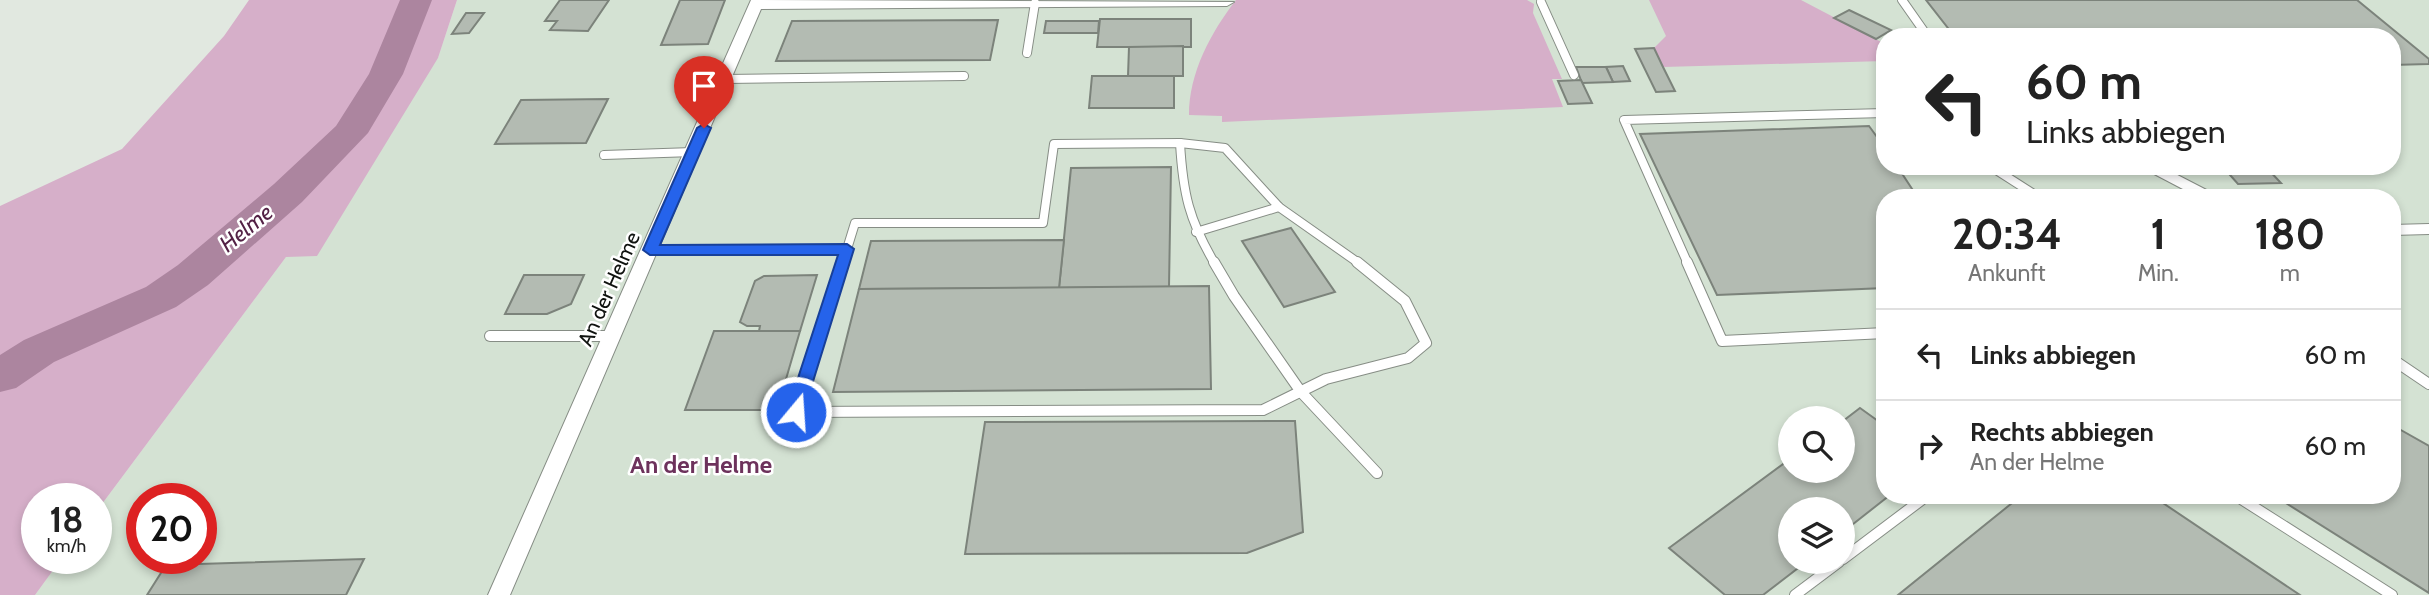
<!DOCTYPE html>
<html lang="de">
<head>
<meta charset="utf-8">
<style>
	body { margin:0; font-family:Cabin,sans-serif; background:#f6f6f6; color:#222; height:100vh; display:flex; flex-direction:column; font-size:26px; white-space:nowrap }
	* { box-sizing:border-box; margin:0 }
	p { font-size:23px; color:#767676 }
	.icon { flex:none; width:38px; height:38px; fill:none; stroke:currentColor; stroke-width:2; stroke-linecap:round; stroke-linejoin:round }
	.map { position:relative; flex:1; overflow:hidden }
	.details { position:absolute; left:1876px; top:189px; width:525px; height:315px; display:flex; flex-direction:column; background:#fff; border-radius:28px; box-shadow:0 4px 10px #0003 }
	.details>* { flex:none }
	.banner { position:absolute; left:1876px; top:28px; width:525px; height:147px; border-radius:28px; box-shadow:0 4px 10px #0003; background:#fff; color:#222; overflow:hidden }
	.controls { position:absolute; left:1778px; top:406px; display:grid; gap:14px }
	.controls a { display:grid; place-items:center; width:77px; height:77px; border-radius:50%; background:#fff; box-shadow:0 4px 10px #0003; font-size:35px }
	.speed { position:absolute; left:21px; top:483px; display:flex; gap:14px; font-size:35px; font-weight:700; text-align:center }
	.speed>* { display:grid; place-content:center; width:91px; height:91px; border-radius:50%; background:#fff; box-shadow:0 4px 10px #0003; line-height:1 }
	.speed small { font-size:18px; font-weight:400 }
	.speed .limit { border:10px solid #d22; background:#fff; color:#111 }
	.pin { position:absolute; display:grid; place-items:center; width:60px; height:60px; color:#fff; margin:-72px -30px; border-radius:50% 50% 50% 0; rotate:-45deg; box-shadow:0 0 7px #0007 }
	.pin .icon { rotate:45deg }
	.me { position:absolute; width:77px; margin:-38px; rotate:18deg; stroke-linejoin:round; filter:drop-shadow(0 0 5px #0008) }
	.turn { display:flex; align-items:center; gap:24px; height:147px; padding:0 35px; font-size:32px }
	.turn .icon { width:91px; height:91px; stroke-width:2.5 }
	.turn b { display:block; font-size:49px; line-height:60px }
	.eta { display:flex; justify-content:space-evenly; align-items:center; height:119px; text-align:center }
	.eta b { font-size:42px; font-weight:700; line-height:49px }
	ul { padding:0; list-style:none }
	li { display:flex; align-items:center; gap:21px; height:91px; padding:0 35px; border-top:2px solid #e0e0e0 }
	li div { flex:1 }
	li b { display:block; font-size:26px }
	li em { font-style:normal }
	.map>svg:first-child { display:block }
</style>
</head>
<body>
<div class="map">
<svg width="2429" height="595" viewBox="0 0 2429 595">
	<rect width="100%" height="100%" fill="#e1e8e0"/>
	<path fill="#d4e2d3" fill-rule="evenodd" d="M457 0H2429V595H35L62 558H96V512L286 257 438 58ZM1885 37H2392V166H1885ZM1885 198H2392V495H1885ZM1790 418H1843V471H1790ZM142 499H201V558H142ZM1790 509H1843V562H1790Z"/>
	<g fill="#d6afc9">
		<path d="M249 0H457L438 58 317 256 286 257 96 512V499H37V558H62L35 595H0V206L122 149 224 36Z"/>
		<path d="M1236 0H1527L1534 4 1533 13 1562 79H1552L1563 107 1222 122V116L1189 115C1189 73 1211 32 1236 0Z"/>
		<path d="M1649 0H1801L1885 44V61L1663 67 1654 48 1666 36Z"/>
	</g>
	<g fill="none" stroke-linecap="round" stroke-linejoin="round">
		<path fill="#ac859f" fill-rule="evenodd" d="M400 0H432L403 74 368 133 302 202 208 285 176 307 54 362 16 388 0 392V355L24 340 146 287 178 265 274 184 336 126 369 74Z"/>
	</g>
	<g fill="#b3bbb2" stroke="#7c837b" stroke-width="2">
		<path d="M560 0H609L588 31 550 30 557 21H545Z"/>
		<path d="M680 0H725L708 44 661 45Z"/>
		<path d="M1926 0H2357L2429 59V64L2392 65V37H1955Z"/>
		<path d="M1849 10 1891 30 1876 39 1834 18Z"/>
		<path d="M466 13H484L469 33 452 34Z"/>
		<path d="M1100 19H1191V47H1097Z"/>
		<path d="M998 20 990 60 776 61 792 21Z"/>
		<path d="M1046 21H1099L1098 33H1044Z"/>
		<path d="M1183 46V76H1128L1129 47Z"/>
		<path d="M1654 48 1663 67 1675 91 1656 92 1635 49Z"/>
		<path d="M1623 66 1630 81 1613 82 1606 67Z"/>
		<path d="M1576 67H1606L1613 82 1582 83Z"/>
		<path d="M1092 76H1174V108H1089Z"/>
		<path d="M1581 80 1592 103 1568 104 1558 81Z"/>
		<path d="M608 99 586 143 495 144 521 100Z"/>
		<path d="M1869 126 1885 148V166H1897L1918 198H1885V288L1717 295 1640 134Z"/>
		<path d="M2222 166H2265L2281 183 2238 184Z"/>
		<path d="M1171 167 1169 287 1059 288 1071 168Z"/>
		<path d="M1291 228 1335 292 1284 307 1242 241Z"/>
		<path d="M1064 240 1059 288 859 289 871 241Z"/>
		<path d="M524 275H584L571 304 547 314H505Z"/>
		<path d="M817 275 800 331H759L760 326H747L740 322 755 281 764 276Z"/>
		<path d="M1209 286 1211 389 833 392 859 289Z"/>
		<path d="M714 331H800L777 410H685Z"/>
		<path d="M1860 408 1885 426V495H1890L1843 532V509H1790V562H1806L1763 595H1725L1669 548 1790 459V471H1843V421Z"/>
		<path d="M1295 421 1303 532 1247 553 965 554 985 422Z"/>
		<path d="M2392 425 2429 446V593L2273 495H2392Z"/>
		<path d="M2022 495H2151L2300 595H1898Z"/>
		<path d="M364 559 346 595H147L166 565Z"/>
	</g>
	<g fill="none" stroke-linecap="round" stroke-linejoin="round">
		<g stroke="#868d85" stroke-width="10">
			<g id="service-far1">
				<path d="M1902 0 1928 37"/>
				<path d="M1541 2 1574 75"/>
				<path d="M1027 53 1035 3"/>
				<path d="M726 79 964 76"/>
				<path d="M1180 143 1225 148 1279 207 1360 264"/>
				<path d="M604 155 693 152"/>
				<path d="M1990 166 2040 198"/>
				<path d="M1196 232 1279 207"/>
				<path d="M650 250 847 249 855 223H1043L1054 144 1180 143C1183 194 1189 220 1215 264"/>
				<path d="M842 264 847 249"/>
				<path d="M1688 264 1624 120 1885 113"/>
			</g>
		</g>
		<g stroke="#868d85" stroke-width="12">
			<g id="service">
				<path d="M843 262 796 412 1263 410 1326 379 1408 358 1426 343 1405 301 1357 262"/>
				<path d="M1214 262 1234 296 1301 392 1377 473"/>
				<path d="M1687 262 1722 341 1885 333"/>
				<path d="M490 336H613"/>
				<path d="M2392 359 2429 384"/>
				<path d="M2235 495 2392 595"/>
				<path d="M1843 559 1928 495"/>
				<path d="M1795 595 1839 562"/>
			</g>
		</g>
		<g stroke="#868d85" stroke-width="2">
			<g id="minor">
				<path d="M751 0 1234 2 1227 6 761 9 510 595H488Z"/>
				<path d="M2139 166H2160L2222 198H2200Z"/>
				<path d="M2429 224V234L2392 235V225Z"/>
			</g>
		</g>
		<use href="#service-far1" stroke="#fff" stroke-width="8"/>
		<use href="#service" stroke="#fff" stroke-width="10"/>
		<use href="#minor" fill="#fff" fill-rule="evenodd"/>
	</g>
	<path fill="#2563eb" stroke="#184099" stroke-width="2" d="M704 124 711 128 660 245 847 244 854 249 802 417H790L787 412 838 255H650L643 250 697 128Z"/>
	<g text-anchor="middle" stroke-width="5" stroke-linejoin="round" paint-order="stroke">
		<g font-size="21" fill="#0f120f" stroke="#fff">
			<text transform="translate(609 289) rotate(-66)" y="7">An der Helme</text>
		</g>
		<g font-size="23" font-style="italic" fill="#532145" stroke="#fff">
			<text transform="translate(246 228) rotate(-39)" y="8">Helme</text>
		</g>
		<g font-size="24" font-weight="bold" fill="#6d325c" stroke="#fff">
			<text x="701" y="473">An der Helme</text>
		</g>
	</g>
</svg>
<div class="controls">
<a><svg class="icon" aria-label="search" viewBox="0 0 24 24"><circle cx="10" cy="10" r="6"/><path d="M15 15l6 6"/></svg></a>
<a><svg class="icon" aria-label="layers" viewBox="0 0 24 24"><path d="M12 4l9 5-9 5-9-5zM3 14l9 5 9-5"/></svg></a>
</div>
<div class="speed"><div>18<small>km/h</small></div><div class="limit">20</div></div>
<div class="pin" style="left:704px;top:128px;background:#d93025"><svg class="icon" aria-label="arrive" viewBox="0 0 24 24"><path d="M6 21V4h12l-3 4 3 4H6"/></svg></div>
<svg class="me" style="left:796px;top:412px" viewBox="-20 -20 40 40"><circle r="17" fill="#2563eb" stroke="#fff" stroke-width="3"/><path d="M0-11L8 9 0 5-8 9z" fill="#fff"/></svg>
<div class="banner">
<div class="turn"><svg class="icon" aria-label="left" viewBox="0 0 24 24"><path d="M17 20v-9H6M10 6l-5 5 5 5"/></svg><div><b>60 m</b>Links abbiegen</div></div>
</div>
<section class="details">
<div class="eta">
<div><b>20:34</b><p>Ankunft</p></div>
<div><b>1</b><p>Min.</p></div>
<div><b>180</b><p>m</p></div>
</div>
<ul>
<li><svg class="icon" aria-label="left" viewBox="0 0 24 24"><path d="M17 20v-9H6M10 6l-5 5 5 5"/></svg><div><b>Links abbiegen</b></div><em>60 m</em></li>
<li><svg class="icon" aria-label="right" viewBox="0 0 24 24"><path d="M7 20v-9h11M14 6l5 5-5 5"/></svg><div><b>Rechts abbiegen</b><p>An der Helme</p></div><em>60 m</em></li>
</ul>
</section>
</div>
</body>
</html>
